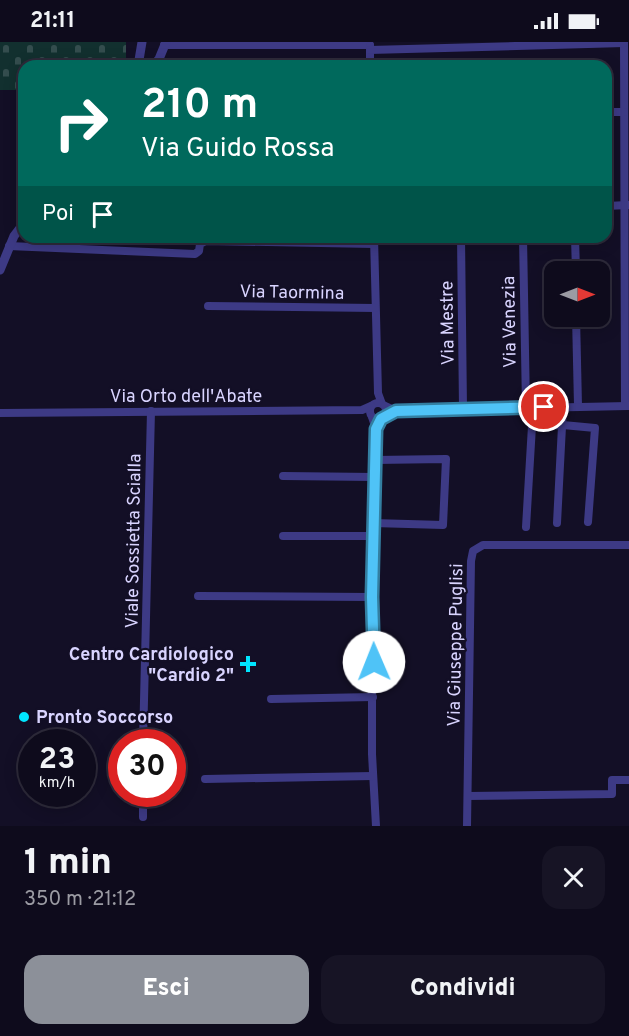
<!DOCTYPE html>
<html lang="it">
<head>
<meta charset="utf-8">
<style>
	body { margin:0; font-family:Overpass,sans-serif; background:#171425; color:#f1f3f6; height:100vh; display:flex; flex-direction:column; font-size:22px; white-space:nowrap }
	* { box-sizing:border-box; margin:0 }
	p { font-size:20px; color:#9b9ba3 }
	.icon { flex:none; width:33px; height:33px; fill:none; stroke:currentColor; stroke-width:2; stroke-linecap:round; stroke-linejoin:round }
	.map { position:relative; height:784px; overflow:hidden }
	.details { display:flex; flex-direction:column; background:#0e0b1c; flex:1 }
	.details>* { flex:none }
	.top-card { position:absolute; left:18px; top:18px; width:594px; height:183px; border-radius:18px; box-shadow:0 3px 15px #0003,0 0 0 2px #2e2b3b; background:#00695c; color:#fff; overflow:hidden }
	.needle { width:39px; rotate:90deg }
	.buttons { position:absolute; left:544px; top:219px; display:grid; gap:12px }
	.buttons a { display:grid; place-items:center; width:66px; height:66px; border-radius:12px; background:#0e0b1c; box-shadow:0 3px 15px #0003,0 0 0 2px #2e2b3b; font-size:30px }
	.speed { position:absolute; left:18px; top:687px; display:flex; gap:12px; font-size:30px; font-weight:700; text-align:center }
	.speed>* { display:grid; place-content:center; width:78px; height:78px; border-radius:50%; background:#0e0b1c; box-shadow:0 3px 15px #0003,0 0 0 2px #2e2b3b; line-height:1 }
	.speed small { font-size:15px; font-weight:400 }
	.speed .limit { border:9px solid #d22; background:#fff; color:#111 }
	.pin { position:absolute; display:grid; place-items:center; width:51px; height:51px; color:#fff; margin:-26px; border:3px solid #fff; border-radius:50%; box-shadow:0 2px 6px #0007 }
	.me { position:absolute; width:66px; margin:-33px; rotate:359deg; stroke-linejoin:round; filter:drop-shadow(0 0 4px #0008) }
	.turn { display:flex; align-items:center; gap:21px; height:126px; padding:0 24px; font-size:27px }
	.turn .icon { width:78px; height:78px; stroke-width:2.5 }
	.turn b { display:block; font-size:42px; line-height:51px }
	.then { display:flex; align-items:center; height:57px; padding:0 24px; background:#0003; gap:12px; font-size:22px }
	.round { display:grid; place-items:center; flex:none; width:63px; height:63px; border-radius:18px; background:#171425 }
	.summary { display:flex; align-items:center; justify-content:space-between; height:102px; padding:0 24px }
	h1 { font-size:36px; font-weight:800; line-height:45px }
	.primary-button { display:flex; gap:12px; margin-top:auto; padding:12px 24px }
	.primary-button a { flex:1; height:69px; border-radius:18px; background:#8c9099; color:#fff; font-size:24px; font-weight:800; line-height:69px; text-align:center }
	.primary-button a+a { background:#171425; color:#f1f3f6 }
	.status { display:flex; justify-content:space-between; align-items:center; height:42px; padding:0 30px; background:#0e0b1c; direction:ltr }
	.status svg { height:16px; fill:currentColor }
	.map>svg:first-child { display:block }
</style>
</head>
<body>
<div class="status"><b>21:11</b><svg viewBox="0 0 49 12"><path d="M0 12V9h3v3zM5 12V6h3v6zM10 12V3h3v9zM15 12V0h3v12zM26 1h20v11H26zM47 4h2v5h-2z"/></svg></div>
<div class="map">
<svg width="629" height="784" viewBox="0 0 629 784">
	<defs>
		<pattern id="cemetery-stones" width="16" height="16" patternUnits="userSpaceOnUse" patternTransform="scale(1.5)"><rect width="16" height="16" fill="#12302f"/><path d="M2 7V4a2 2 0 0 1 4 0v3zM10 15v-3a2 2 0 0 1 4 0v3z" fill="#344d4e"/></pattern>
	</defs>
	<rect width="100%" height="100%" fill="#130f26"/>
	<path fill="url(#cemetery-stones)" d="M0 0H126V16H118V24H24V48H0Z"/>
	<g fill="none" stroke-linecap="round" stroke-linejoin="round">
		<g stroke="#3d3a85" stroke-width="8">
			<path d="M624 0 625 364"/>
			<path d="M164 3H370"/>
			<path d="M370 4V24"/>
			<path d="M370 8 624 1"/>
			<path d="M606 70H624"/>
			<path d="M606 164 628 163"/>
			<path d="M374 195 378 351 382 362"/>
			<path d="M461 195 463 366"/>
			<path d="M523 195 526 365"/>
			<path d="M575 195 576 230"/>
			<path d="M9 204 195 212 199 209 200 202 206 199 374 202"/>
			<path d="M208 264 375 266"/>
			<path d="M576 274 578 364"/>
			<circle cx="378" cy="369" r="8"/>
			<path d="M385 364 396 369 628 364"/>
			<path d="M0 371 362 368 371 364"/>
			<path d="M372 375 376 387 372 555V712L376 784"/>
			<path d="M283 434 375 435"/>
			<path d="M373 481 443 483 446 417 375 418"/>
			<path d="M557 481 563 365"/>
			<path d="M526 485 532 384 563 383 595 386 588 480"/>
			<path d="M283 494H373"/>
			<path d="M198 554 372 555"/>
			<path d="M271 657 373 655"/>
			<path d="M143 700 151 369"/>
			<path d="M205 737 373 734"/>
			<path d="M143 752V775"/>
			<path d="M468 754 612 752V738H629"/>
			<path d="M467 784 471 519 473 509 483 503H629"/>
		</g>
		<g stroke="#3d3a85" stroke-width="9">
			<path d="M138 24 142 0"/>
			<path d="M153 24 159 17 166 0"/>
			<path d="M0 228 14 194 24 181"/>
		</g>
	</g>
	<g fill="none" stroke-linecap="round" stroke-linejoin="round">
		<g stroke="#337fa1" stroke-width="15">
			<path id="route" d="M374 620 372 555 376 387 381 377 396 369 544 365"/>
		</g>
		<use href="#route" stroke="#4fc3f7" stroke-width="10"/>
	</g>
	<g fill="#00e5ff" stroke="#130f26" stroke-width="2">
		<path d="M245 613h6v6h6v6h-6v6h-6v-6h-6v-6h6z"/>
		<circle cx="24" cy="675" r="6"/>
	</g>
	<g text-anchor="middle" stroke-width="4.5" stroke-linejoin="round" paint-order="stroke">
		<g font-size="18" fill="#d9d4ff" stroke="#130f26">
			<text transform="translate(292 250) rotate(1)" y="6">Via Taormina</text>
			<text transform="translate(509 280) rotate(-91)" y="6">Via Venezia</text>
			<text transform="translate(447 281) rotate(-91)" y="6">Via Mestre</text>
			<text x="186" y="360">Via Orto dell'Abate</text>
			<text transform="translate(133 499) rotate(-89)" y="6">Viale Sossietta Scialla</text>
			<text transform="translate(455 603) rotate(-89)" y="6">Via Giuseppe Puglisi</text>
		</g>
		<g font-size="18" font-weight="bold" fill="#d9d4ff" stroke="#130f26" text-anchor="end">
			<text x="234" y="618">Centro Cardiologico<tspan x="234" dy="21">"Cardio 2"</tspan></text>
			<text x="36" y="681" text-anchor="start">Pronto Soccorso</text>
		</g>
	</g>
</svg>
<div class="buttons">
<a><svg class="needle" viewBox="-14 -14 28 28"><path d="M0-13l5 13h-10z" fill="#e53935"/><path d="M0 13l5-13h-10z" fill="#9b9ba3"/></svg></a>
</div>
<div class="speed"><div>23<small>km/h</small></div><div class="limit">30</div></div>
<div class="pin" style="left:544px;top:365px;background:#d93025"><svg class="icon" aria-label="arrive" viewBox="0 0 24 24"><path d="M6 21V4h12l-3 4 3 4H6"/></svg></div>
<svg class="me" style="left:374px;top:620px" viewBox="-20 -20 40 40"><circle r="19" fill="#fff"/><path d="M0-13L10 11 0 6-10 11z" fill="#4fc3f7"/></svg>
<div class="top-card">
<div class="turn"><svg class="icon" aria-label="right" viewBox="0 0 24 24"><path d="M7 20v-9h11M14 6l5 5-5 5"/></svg><div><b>210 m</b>Via Guido Rossa</div></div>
<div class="then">Poi<svg class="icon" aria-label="arrive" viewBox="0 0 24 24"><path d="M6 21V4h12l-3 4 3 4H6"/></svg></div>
</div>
</div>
<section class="details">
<div class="summary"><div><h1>1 min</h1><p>350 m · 21:12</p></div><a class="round"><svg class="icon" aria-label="close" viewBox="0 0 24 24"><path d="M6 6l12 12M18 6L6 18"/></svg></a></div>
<div class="primary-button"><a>Esci</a><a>Condividi</a></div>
</section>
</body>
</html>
